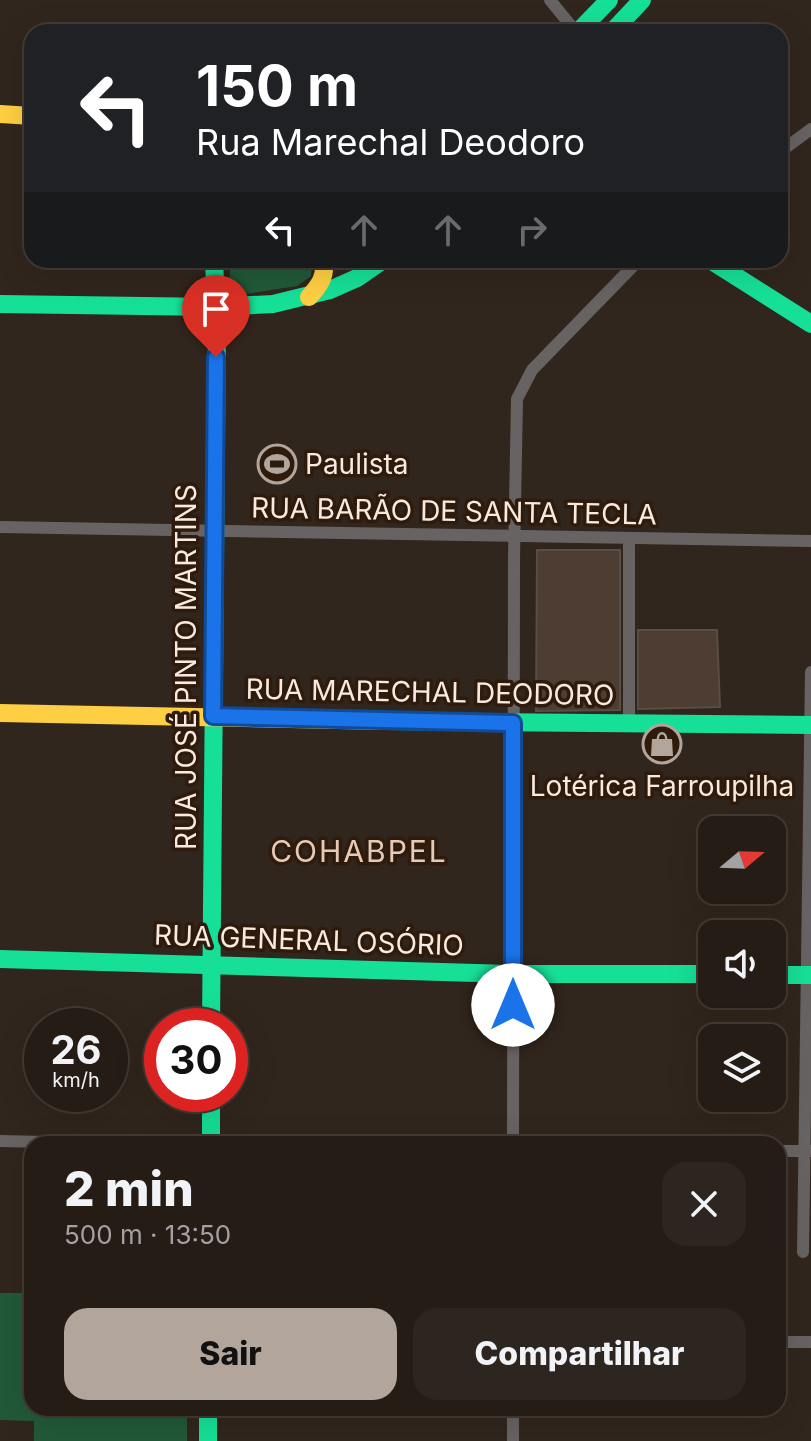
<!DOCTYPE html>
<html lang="pt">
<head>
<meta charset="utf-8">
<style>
	body { margin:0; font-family:Inter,sans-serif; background:#2d251f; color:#f1f3f6; height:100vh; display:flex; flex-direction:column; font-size:30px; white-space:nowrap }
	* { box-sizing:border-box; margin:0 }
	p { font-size:26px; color:#a3a1a1 }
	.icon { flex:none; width:44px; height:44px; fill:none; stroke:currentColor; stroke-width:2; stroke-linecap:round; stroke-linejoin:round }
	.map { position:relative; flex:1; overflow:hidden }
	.drawer { position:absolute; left:24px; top:1136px; width:762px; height:280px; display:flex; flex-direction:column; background:#251c16; border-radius:24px; box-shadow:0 8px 32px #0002,0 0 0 2px #423a35 }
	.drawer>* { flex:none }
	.banner { position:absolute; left:24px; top:24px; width:764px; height:244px; border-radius:24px; box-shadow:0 8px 32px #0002,0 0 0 2px #423a35; background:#202124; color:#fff; overflow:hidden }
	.needle { width:52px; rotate:71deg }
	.tools { position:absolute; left:698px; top:816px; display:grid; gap:16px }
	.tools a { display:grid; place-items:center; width:88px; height:88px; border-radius:16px; background:#251c16; box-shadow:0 8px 32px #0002,0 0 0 2px #423a35; font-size:40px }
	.speed { position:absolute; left:24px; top:1008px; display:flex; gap:16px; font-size:40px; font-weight:700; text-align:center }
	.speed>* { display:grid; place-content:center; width:104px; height:104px; border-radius:50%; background:#251c16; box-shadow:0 8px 32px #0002,0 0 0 2px #423a35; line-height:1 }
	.speed small { font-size:20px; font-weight:400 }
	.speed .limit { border:12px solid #d22; background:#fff; color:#111 }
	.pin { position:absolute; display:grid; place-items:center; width:68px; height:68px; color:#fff; margin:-82px -34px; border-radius:50% 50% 50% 0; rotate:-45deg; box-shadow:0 0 8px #0007 }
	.pin .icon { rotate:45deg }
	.me { position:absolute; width:88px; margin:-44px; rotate:0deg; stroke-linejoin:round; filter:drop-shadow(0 0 6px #0008) }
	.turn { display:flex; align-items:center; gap:28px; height:168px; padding:0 40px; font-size:36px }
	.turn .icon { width:104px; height:104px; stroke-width:2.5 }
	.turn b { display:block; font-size:56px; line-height:68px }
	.lanes { display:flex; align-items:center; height:76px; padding:0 40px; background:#0003; justify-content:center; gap:40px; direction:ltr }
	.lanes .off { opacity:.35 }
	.round { display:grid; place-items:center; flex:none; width:84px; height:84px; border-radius:24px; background:#2d251f }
	.summary { display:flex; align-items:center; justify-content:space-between; height:136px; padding:0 40px }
	h1 { font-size:48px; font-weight:800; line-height:60px }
	.action { display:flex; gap:16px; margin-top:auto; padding:16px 40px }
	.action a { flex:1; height:92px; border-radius:24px; background:#b2a59c; color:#111; font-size:32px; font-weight:800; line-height:92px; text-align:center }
	.action a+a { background:#2d251f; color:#f1f3f6 }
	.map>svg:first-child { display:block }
</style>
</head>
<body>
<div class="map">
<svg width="811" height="1441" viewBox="0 0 811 1441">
	<rect width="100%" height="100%" fill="#31261d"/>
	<g fill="#225938">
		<path d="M230 260H312L311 276 297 286 240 295 230 286Z"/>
		<path d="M0 1293H32V1408H187V1441H34V1421L0 1420Z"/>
	</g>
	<g fill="#4d3d32" stroke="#584e47" stroke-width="2">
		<path d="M537 550H620V710L536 711Z"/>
		<path d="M638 630H717L720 707 638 709Z"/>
	</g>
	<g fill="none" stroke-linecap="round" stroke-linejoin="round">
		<g stroke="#686363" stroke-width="12">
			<path d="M550 0 576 32"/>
			<path d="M780 152 811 129"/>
			<path d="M0 527 811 541"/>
			<path d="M629 724V539"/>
			<path d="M0 1141 137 1144"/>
			<path d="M513 1144 514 558 517 399 532 370 639 260"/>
			<path d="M778 1151H811"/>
			<path d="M803 1252 811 672"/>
			<path d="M778 1342H811"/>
			<path d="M513 1441V1408"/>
		</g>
		<g stroke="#16e098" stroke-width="18">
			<path d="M578 32 609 0"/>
			<path d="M612 32 642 0"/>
			<path d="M710 260 811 324"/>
			<path d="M0 304 215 307 273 304 330 290 357 278 383 260"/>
			<path d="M385 721 811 725"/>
			<path d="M0 959 513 974H712"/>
			<path d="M772 975H811"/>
			<path d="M211 1026 217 328 214 260"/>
			<path d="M211 1094V1144"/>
			<path d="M208 1408V1441"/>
		</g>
		<g stroke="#ffcf43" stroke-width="18">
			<path d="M0 114 32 116"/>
			<path d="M309 297C319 286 327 276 323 260"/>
			<path d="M0 713 385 721"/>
		</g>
	</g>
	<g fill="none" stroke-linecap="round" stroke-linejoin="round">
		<g stroke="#114b97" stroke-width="20">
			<path id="route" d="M216 357 213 716 513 723V1005"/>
		</g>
		<use href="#route" stroke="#1a73e8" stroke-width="14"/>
	</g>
	<defs>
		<g id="stadium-ring" transform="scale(2)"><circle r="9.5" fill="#2e1b0c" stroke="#b2a59c" stroke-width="1.5"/><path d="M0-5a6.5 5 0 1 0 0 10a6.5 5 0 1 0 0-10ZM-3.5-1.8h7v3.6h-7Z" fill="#b2a59c"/></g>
		<g id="shop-ring" transform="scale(2)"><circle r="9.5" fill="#2e1b0c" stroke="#b2a59c" stroke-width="1.5"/><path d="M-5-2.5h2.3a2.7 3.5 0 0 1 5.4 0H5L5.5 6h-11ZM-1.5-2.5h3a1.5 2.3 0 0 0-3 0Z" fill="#b2a59c"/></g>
	</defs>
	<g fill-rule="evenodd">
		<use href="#stadium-ring" x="277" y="464"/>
		<use href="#shop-ring" x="662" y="744"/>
	</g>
	<g text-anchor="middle" stroke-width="7" stroke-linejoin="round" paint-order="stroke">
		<g font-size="28" fill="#f8eae1" stroke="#2e1b0c" text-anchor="start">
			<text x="305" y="474">Paulista</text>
			<text x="662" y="796" text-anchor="middle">Lotérica Farroupilha</text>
		</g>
		<g font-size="28" fill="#f8eae1" stroke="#2e1b0c">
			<text transform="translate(454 511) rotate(1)" y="10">RUA BARÃO DE SANTA TECLA</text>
			<text transform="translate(186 667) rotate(-90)" y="10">RUA JOSÉ PINTO MARTINS</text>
			<text transform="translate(430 692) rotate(1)" y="10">RUA MARECHAL DEODORO</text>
			<text transform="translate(309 940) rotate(2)" y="10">RUA GENERAL OSÓRIO</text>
		</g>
		<g font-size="30" letter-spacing="2" fill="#e4cab7" stroke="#2e1b0c">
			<text x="359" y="862">COHABPEL</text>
		</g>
	</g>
</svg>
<div class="tools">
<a><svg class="needle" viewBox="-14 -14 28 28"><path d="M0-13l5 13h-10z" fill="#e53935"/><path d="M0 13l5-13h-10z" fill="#a3a1a1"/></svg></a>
<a><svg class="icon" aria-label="sound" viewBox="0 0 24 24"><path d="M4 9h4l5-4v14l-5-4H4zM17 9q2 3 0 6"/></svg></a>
<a><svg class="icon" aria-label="layers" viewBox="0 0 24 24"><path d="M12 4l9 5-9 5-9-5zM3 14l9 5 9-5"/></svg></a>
</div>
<div class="speed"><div>26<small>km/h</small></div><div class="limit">30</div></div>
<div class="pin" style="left:216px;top:357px;background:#d93025"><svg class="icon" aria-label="arrive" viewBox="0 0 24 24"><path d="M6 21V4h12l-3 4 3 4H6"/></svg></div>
<svg class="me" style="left:513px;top:1005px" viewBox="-20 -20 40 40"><circle r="19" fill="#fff"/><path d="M0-13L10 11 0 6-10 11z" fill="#1a73e8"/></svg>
<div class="banner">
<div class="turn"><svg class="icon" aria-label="left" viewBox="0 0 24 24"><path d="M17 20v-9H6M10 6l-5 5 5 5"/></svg><div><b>150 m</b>Rua Marechal Deodoro</div></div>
<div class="lanes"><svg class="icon" aria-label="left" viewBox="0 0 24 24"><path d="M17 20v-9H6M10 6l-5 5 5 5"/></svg><svg class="icon off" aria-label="ahead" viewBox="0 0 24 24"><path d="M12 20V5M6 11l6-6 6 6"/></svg><svg class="icon off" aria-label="ahead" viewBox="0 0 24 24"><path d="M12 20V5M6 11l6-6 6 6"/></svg><svg class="icon off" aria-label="right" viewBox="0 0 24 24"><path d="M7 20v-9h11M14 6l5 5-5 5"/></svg></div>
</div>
<section class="drawer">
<div class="summary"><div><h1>2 min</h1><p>500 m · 13:50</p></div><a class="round"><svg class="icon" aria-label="close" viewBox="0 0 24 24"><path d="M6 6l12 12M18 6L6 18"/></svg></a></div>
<div class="action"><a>Sair</a><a>Compartilhar</a></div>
</section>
</div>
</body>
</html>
